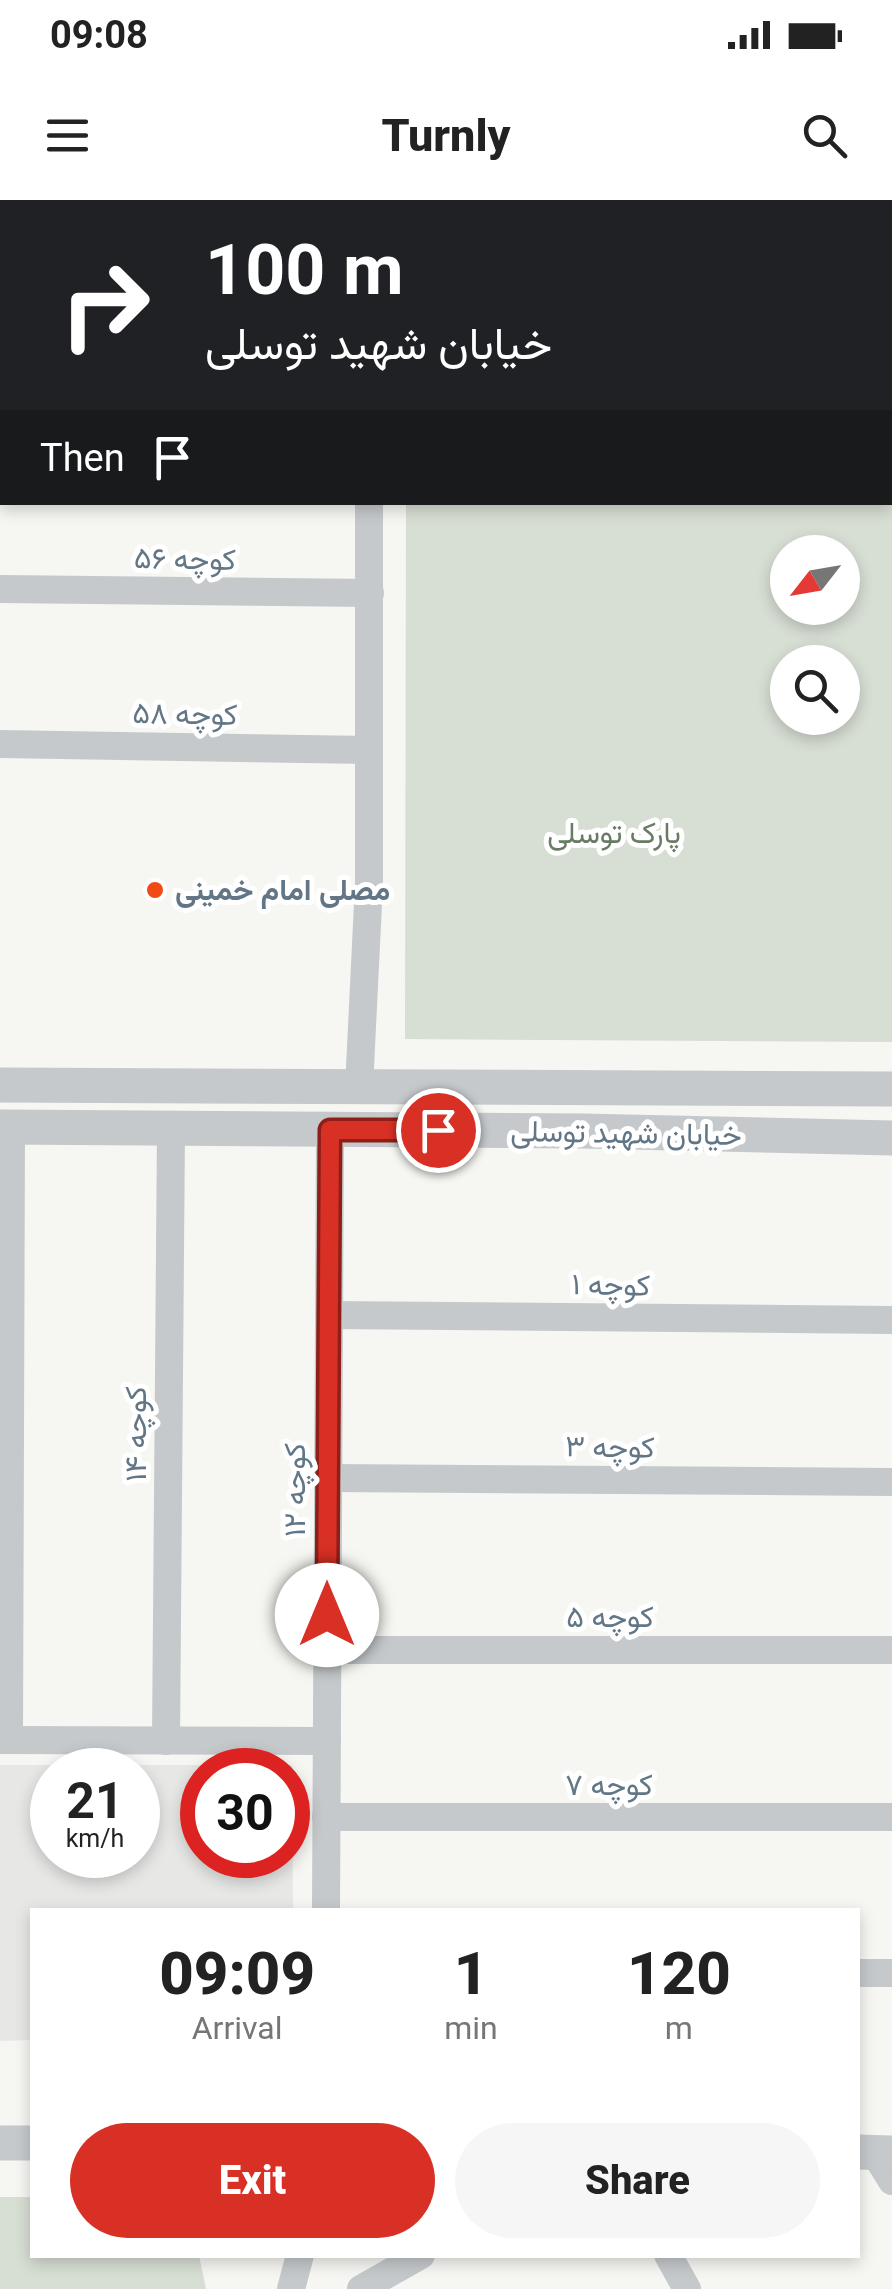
<!DOCTYPE html>
<html lang="en">
<head>
<meta charset="utf-8">
<style>
	body { margin:0; font-family:Roboto,Vazirmatn,sans-serif; background:#f6f6f6; color:#222; height:100vh; display:flex; flex-direction:column; font-size:38px; white-space:nowrap }
	* { box-sizing:border-box; margin:0 }
	p { font-size:32px; color:#767676 }
	.icon { flex:none; width:55px; height:55px; fill:none; stroke:currentColor; stroke-width:2; stroke-linecap:round; stroke-linejoin:round }
	.map { position:relative; flex:1; overflow:hidden }
	.side { position:absolute; left:30px; top:1708px; width:830px; height:350px; display:flex; flex-direction:column; background:#fff; border-radius:0px; box-shadow:0 5px 15px #0003 }
	.side>* { flex:none }
	.banner { position:absolute; left:0px; top:0px; width:892px; height:305px; box-shadow:0 5px 15px #0003; background:#202124; color:#fff; overflow:hidden }
	.needle { width:65px; rotate:239deg }
	.fabs { position:absolute; left:770px; top:335px; display:grid; gap:20px }
	.fabs a { display:grid; place-items:center; width:90px; height:90px; border-radius:50%; background:#fff; box-shadow:0 5px 15px #0003; font-size:50px }
	.speed { position:absolute; left:30px; top:1548px; display:flex; gap:20px; font-size:50px; font-weight:700; text-align:center }
	.speed>* { display:grid; place-content:center; width:130px; height:130px; border-radius:50%; background:#fff; box-shadow:0 5px 15px #0003; line-height:1 }
	.speed small { font-size:25px; font-weight:400 }
	.speed .limit { border:15px solid #d22; background:#fff; color:#111 }
	.pin { position:absolute; display:grid; place-items:center; width:85px; height:85px; color:#fff; margin:-42px; border:5px solid #fff; border-radius:50%; box-shadow:0 2px 10px #0007 }
	.me { position:absolute; width:110px; margin:-55px; rotate:0deg; stroke-linejoin:round; filter:drop-shadow(0 0 8px #0008) }
	.turn { display:flex; align-items:center; gap:35px; height:210px; padding:0 40px; font-size:45px }
	.turn .icon { width:130px; height:130px; stroke-width:2.5 }
	.turn b { display:block; font-size:70px; line-height:85px }
	.then { display:flex; align-items:center; height:95px; padding:0 40px; background:#0003; gap:20px; font-size:38px }
	.eta { display:flex; justify-content:space-evenly; align-items:center; height:170px; text-align:center }
	.eta b { font-size:60px; font-weight:800; line-height:70px }
	.action { display:flex; gap:20px; margin-top:auto; padding:20px 40px }
	.action a { flex:1; height:115px; border-radius:60px; background:#d93025; color:#fff; font-size:40px; font-weight:800; line-height:115px; text-align:center }
	.action a+a { background:#f6f6f6; color:#222 }
	.status { display:flex; justify-content:space-between; align-items:center; height:70px; padding:0 50px; background:#fff; direction:ltr }
	.status svg { height:28px; fill:currentColor }
	header { display:flex; justify-content:space-between; align-items:center; height:130px; padding:0 40px; background:#fff; font-size:45px; font-weight:800 }
	.map>svg:first-child { display:block }
</style>
</head>
<body>
<div class="status"><b>09:08</b><svg viewBox="0 0 49 12"><path d="M0 12V9h3v3zM5 12V6h3v6zM10 12V3h3v9zM15 12V0h3v12zM26 1h20v11H26zM47 4h2v5h-2z"/></svg></div>
<header><svg class="icon" aria-label="menu" viewBox="0 0 24 24"><path d="M4 6h16M4 12h16M4 18h16"/></svg>Turnly<svg class="icon" aria-label="search" viewBox="0 0 24 24"><circle cx="10" cy="10" r="6"/><path d="M15 15l6 6"/></svg></header>
<div class="map">
<svg width="892" height="2089" viewBox="0 0 892 2089">
	<rect width="100%" height="100%" fill="#f6f6f2"/>
	<path fill="#e7e8e6" fill-rule="evenodd" d="M0 1565H292L293 1710H32V1840L0 1841ZM52 1570H138V1655H52ZM202 1570H288V1655H202Z"/>
	<g fill="#d7ded3" fill-rule="evenodd">
		<path d="M406 0H892V842L405 839 406 303 890 302V2ZM788 352H842V408H788ZM788 462H842V518H788Z"/>
		<path d="M0 1997H32V2055H199L206 2089H0Z"/>
	</g>
	<g fill="none" stroke-linecap="round" stroke-linejoin="round">
		<g stroke="#c5c9cc" stroke-width="28">
			<path d="M358 0 359 2"/>
			<path d="M0 65H2"/>
			<path d="M0 225H2"/>
			<path d="M0 389 370 393"/>
			<path d="M0 544 369 550"/>
			<path d="M359 888 369 683V302"/>
			<path d="M329 1115 892 1120"/>
			<path d="M328 1278 892 1282"/>
			<path d="M327 1450H892"/>
			<path d="M0 1540 327 1541"/>
			<path d="M9 1540 11 928"/>
			<path d="M166 1541 171 929"/>
			<path d="M326 1617H892"/>
			<path d="M326 1710 330 929"/>
			<path d="M858 1773H892"/>
			<path d="M874 1952 892 1981"/>
			<path d="M668 2055 687 2089"/>
			<path d="M291 2089 300 2055"/>
			<path d="M361 2089 421 2055"/>
		</g>
		<g stroke="#c5c9cc" stroke-width="35">
			<path d="M0 885 892 889"/>
			<path d="M0 927 582 931 892 938"/>
			<path d="M0 1943H32"/>
			<path d="M858 1952 892 1953"/>
		</g>
	</g>
	<g fill="none" stroke-linecap="round" stroke-linejoin="round">
		<g stroke="#8d1f18" stroke-width="25">
			<path id="route" d="M327 1415 330 930H438"/>
		</g>
		<use href="#route" stroke="#d93025" stroke-width="18"/>
	</g>
	<circle fill="#f24a16" stroke="#fff" stroke-width="4" cx="155" cy="690" r="10"/>
	<g text-anchor="middle" stroke-width="10" stroke-linejoin="round" paint-order="stroke">
		<g font-size="30" fill="#627686" stroke="#fff">
			<text transform="translate(185 359) rotate(1)" y="10">کوچه ۵۶</text>
			<text transform="translate(185 514) rotate(1)" y="10">کوچه ۵۸</text>
			<text transform="translate(626 933) rotate(1)" y="10">خیابان شهید توسلی</text>
			<text transform="translate(611 1085) rotate(1)" y="10">کوچه ۱</text>
			<text transform="translate(136 1234) rotate(-90)" y="10">کوچه ۱۴</text>
			<text transform="translate(610 1247) rotate(1)" y="10">کوچه ۳</text>
			<text transform="translate(295 1290) rotate(-90)" y="10">کوچه ۱۲</text>
			<text x="610" y="1427">کوچه ۵</text>
			<text x="609" y="1595">کوچه ۷</text>
		</g>
		<g font-size="30" fill="#677c62" stroke="#fff">
			<text x="614" y="643">پارک توسلی</text>
		</g>
		<g font-size="30" font-weight="bold" fill="#627686" stroke="#fff" text-anchor="start">
			<text x="175" y="700">مصلی امام خمینی</text>
		</g>
	</g>
</svg>
<div class="fabs">
<a><svg class="needle" viewBox="-14 -14 28 28"><path d="M0-13l5 13h-10z" fill="#e53935"/><path d="M0 13l5-13h-10z" fill="#767676"/></svg></a>
<a><svg class="icon" aria-label="search" viewBox="0 0 24 24"><circle cx="10" cy="10" r="6"/><path d="M15 15l6 6"/></svg></a>
</div>
<div class="speed"><div>21<small>km/h</small></div><div class="limit">30</div></div>
<div class="pin" style="left:438px;top:930px;background:#d93025"><svg class="icon" aria-label="arrive" viewBox="0 0 24 24"><path d="M6 21V4h12l-3 4 3 4H6"/></svg></div>
<svg class="me" style="left:327px;top:1415px" viewBox="-20 -20 40 40"><circle r="19" fill="#fff"/><path d="M0-13L10 11 0 6-10 11z" fill="#d93025"/></svg>
<div class="banner">
<div class="turn"><svg class="icon" aria-label="right" viewBox="0 0 24 24"><path d="M7 20v-9h11M14 6l5 5-5 5"/></svg><div><b>100 m</b>خیابان شهید توسلی</div></div>
<div class="then">Then<svg class="icon" aria-label="arrive" viewBox="0 0 24 24"><path d="M6 21V4h12l-3 4 3 4H6"/></svg></div>
</div>
<section class="side">
<div class="eta">
<div><b>09:09</b><p>Arrival</p></div>
<div><b>1</b><p>min</p></div>
<div><b>120</b><p>m</p></div>
</div>
<div class="action"><a>Exit</a><a>Share</a></div>
</section>
</div>
</body>
</html>
